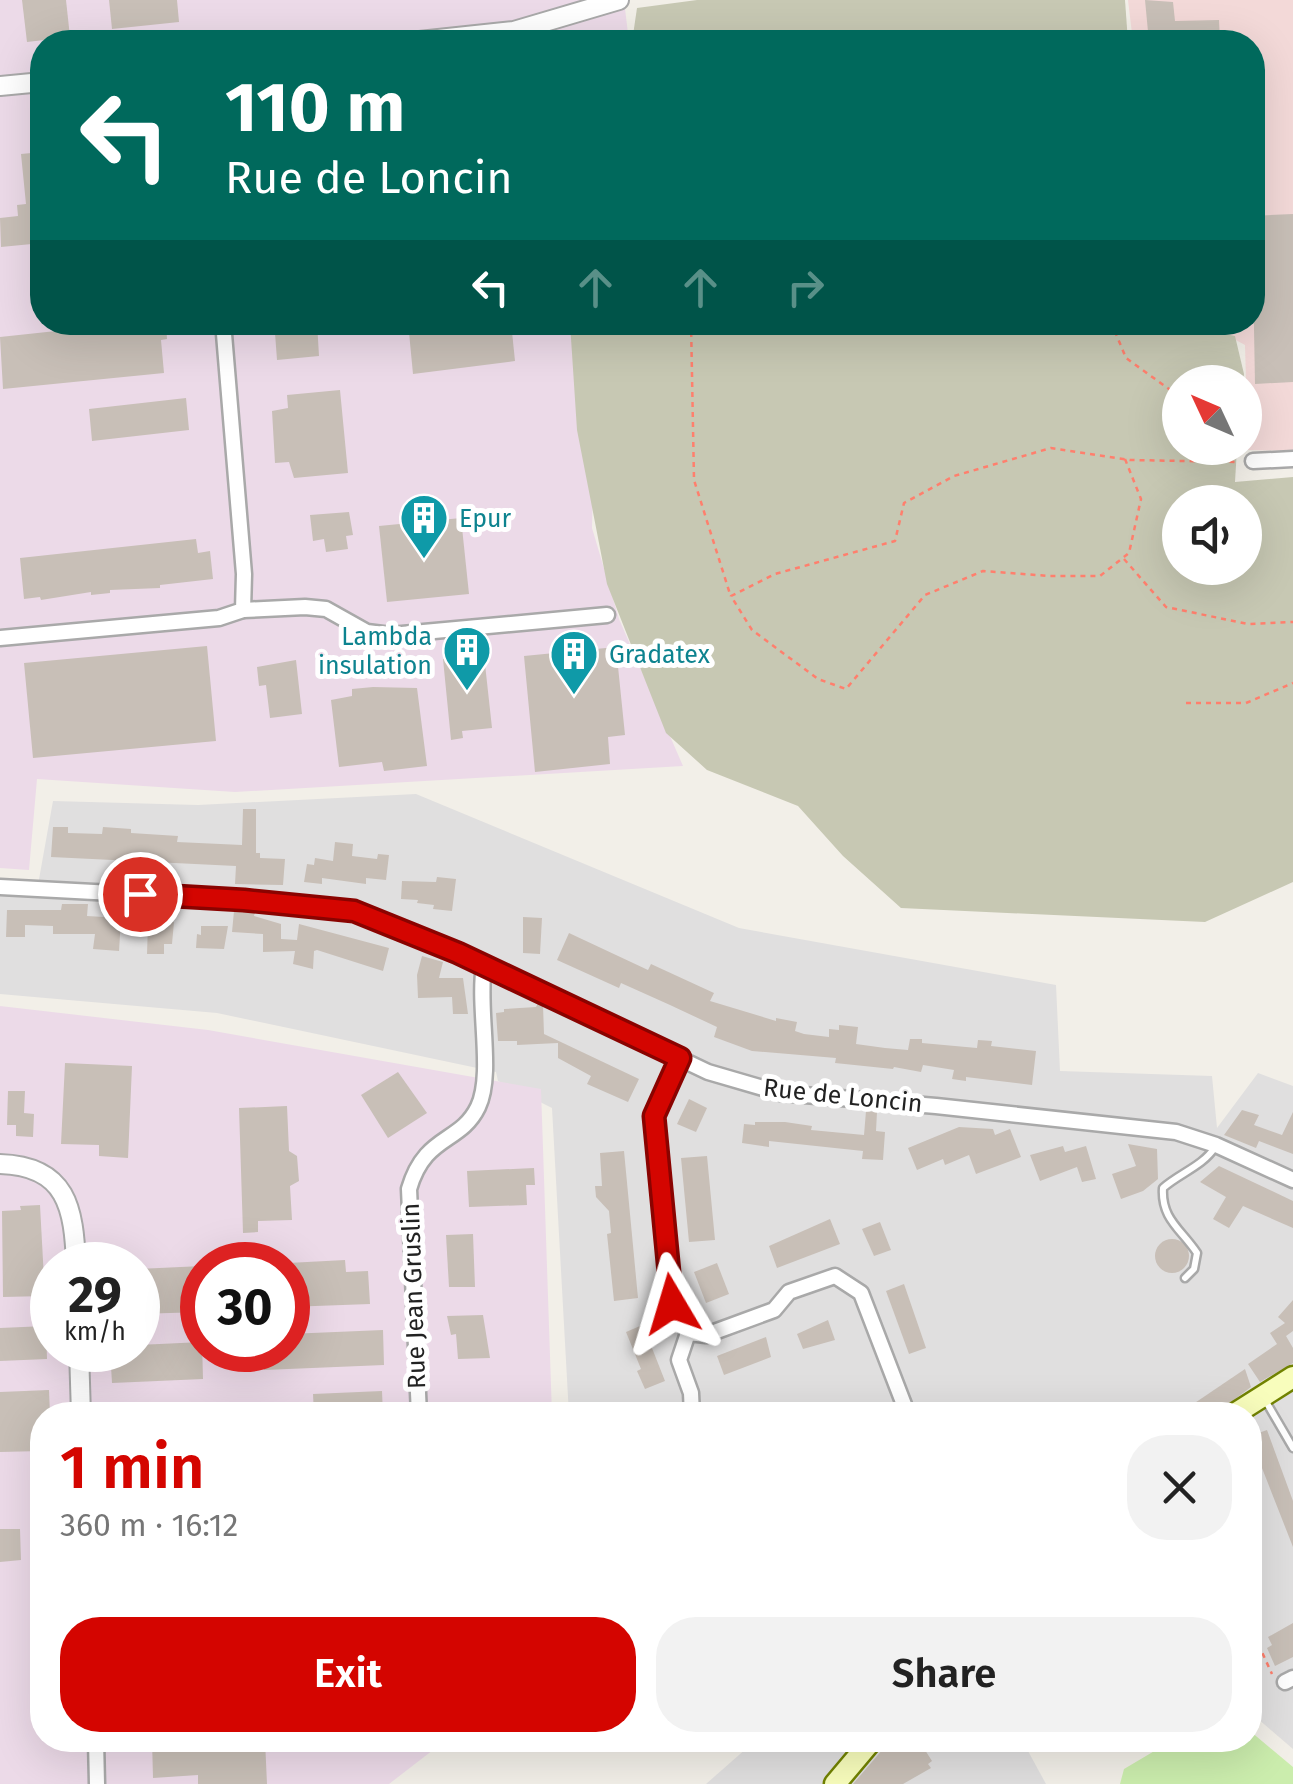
<!DOCTYPE html>
<html lang="en">
<head>
<meta charset="utf-8">
<style>
	body { margin:0; font-family:"Fira Sans",sans-serif; background:#f2f2f2; color:#222; height:100vh; display:flex; flex-direction:column; font-size:38px; white-space:nowrap }
	* { box-sizing:border-box; margin:0 }
	p { font-size:32px; color:#767676 }
	.icon { flex:none; width:55px; height:55px; fill:none; stroke:currentColor; stroke-width:2; stroke-linecap:round; stroke-linejoin:round }
	.map { position:relative; flex:1; overflow:hidden }
	.drawer { position:absolute; left:30px; top:1402px; width:1232px; height:350px; display:flex; flex-direction:column; background:#fff; border-radius:40px; box-shadow:0 10px 40px #0002 }
	.drawer>* { flex:none }
	.banner { position:absolute; left:30px; top:30px; width:1235px; height:305px; border-radius:40px; box-shadow:0 10px 40px #0002; background:#00695c; color:#fff; overflow:hidden }
	.needle { width:65px; rotate:314deg }
	.tools { position:absolute; left:1162px; top:365px; display:grid; gap:20px }
	.tools a { display:grid; place-items:center; width:100px; height:100px; border-radius:50%; background:#fff; box-shadow:0 10px 40px #0002; font-size:50px }
	.speed { position:absolute; left:30px; top:1242px; display:flex; gap:20px; font-size:50px; font-weight:700; text-align:center }
	.speed>* { display:grid; place-content:center; width:130px; height:130px; border-radius:50%; background:#fff; box-shadow:0 10px 40px #0002; line-height:1 }
	.speed small { font-size:25px; font-weight:400 }
	.speed .limit { border:15px solid #d22; background:#fff; color:#111 }
	.pin { position:absolute; display:grid; place-items:center; width:85px; height:85px; color:#fff; margin:-42px; border:5px solid #fff; border-radius:50%; box-shadow:0 2px 10px #0007 }
	.me { position:absolute; width:110px; margin:-55px; rotate:353deg; stroke-linejoin:round; filter:drop-shadow(0 0 8px #0008) }
	.turn { display:flex; align-items:center; gap:35px; height:210px; padding:0 30px; font-size:45px }
	.turn .icon { width:130px; height:130px; stroke-width:2.5 }
	.turn b { display:block; font-size:70px; line-height:85px }
	.lanes { display:flex; align-items:center; height:95px; padding:0 30px; background:#0003; justify-content:center; gap:50px; direction:ltr }
	.lanes .off { opacity:.35 }
	.round { display:grid; place-items:center; flex:none; width:105px; height:105px; border-radius:40px; background:#f2f2f2 }
	.head { display:flex; align-items:center; justify-content:space-between; height:170px; padding:0 30px }
	h1 { font-size:60px; font-weight:600; line-height:75px; color:#d40500 }
	.primary-button { display:flex; gap:20px; margin-top:auto; padding:20px 30px }
	.primary-button a { flex:1; height:115px; border-radius:40px; background:#d40500; color:#fff; font-size:40px; font-weight:600; line-height:115px; text-align:center }
	.primary-button a+a { background:#f2f2f2; color:#222 }
	.map>svg:first-child { display:block }
</style>
</head>
<body>
<div class="map">
<svg width="1293" height="1784" viewBox="0 0 1293 1784">
	<rect width="100%" height="100%" fill="#f2efe8"/>
	<g fill="#e0dfdf">
		<path d="M416 794 739 928 1056 985 1060 1071 1212 1076 1217 1128 1258 1073 1293 1086V1749L1250 1712V1415H569L552 1108 498 1081 496 1072 217 1013 0 994V896H36L53 801 198 805Z"/>
		<path d="M756 1740H1022L1046 1784H706Z"/>
	</g>
	<path fill="#f3d9d8" d="M1128 0H1293V451L1248 450 1245 345 1204 323 1252 322V42H1133Z"/>
	<g fill="#ecdae8" fill-rule="evenodd">
		<path d="M0 0H624L629 42H42V322L583 323 594 441 592 528 619 619 683 766 235 792 37 779 29 870 0 868Z"/>
		<path d="M0 1006 208 1030 541 1089 552 1415H42V1740H446L389 1784H0ZM52 1265H138V1350H52ZM202 1265H288V1350H202Z"/>
	</g>
	<g fill="#c7c8b3" fill-rule="evenodd">
		<path d="M697 0H1125L1128 42H632L637 8Z"/>
		<path d="M1167 322 1235 336 1244 374 1243 382H1180V448H1237L1235 482 1293 477V882L1205 922 901 908 843 856 798 806 707 770 666 733 607 584 577 430 570 323ZM1180 502H1245V568H1180Z"/>
	</g>
	<path fill="#cbedad" d="M1250 1731 1293 1767V1784H1120L1124 1769 1173 1740H1250Z"/>
	<g fill="#c8bfb7">
		<path d="M22 0H66L70 37 27 42Z"/>
		<path d="M109 0H177L179 22 112 29Z"/>
		<path d="M1145 0 1173 2 1175 21 1219 20 1220 42H1149Z"/>
		<path d="M42 152V243L1 247 0 218 18 216 17 205 26 204 21 154Z"/>
		<path d="M1293 214V382L1255 384 1252 216Z"/>
		<path d="M103 322H166L167 339 161 340 164 373 3 389 0 337 103 326Z"/>
		<path d="M258 322H317L319 356 277 360 275 333 259 334Z"/>
		<path d="M408 322H511L515 361 413 374Z"/>
		<path d="M340 390 348 473 294 478 289 462 275 463 272 411 288 408 287 395Z"/>
		<path d="M186 398 189 430 92 441 89 409Z"/>
		<path d="M349 512 353 535 346 536 348 549 326 552 324 539 313 541 310 515Z"/>
		<path d="M461 518 469 594 387 602 379 526Z"/>
		<path d="M196 539 198 553 210 551 213 579 160 585V588L110 590V593L91 595V592L41 600 40 597 24 599 20 558Z"/>
		<path d="M207 646 216 741 33 758 24 663Z"/>
		<path d="M616 647 625 735 608 737 610 764 535 772 524 656Z"/>
		<path d="M484 655 492 728 462 731 463 738 451 740 443 659Z"/>
		<path d="M296 660 302 714 270 718 266 685 259 686 257 667Z"/>
		<path d="M373 687 417 688 427 766 384 771 382 762 339 767 331 700 352 696V689Z"/>
		<path d="M243 809H256V853H260V858L285 859 283 885 235 884 236 866 51 857 53 827H68V833L102 834 103 827 131 829V833L178 836 177 842 242 845Z"/>
		<path d="M335 842 353 844 352 856 377 859 378 854 389 855 386 880 366 878V884L322 878V884L304 882 307 864 314 865 315 858 333 861Z"/>
		<path d="M437 877 456 879 452 911 433 909 434 905 417 903 418 900 401 899 402 881 436 882Z"/>
		<path d="M62 904H88L87 916 121 918 119 951 93 949 95 934H53V926L25 925V937H6L7 910H61Z"/>
		<path d="M234 911 255 912 254 916 281 924V939L297 940 299 924 389 948 383 971 317 950 314 951 313 969 293 964 295 951 263 952V934L232 932Z"/>
		<path d="M523 917 542 918 540 954 523 953Z"/>
		<path d="M162 921 174 922 172 944H164V954H147L148 924H161Z"/>
		<path d="M201 926H228L224 949 196 948 197 934 201 935Z"/>
		<path d="M569 933 648 970 651 964 714 993 710 1001 776 1021V1018L797 1022 795 1031 804 1034 829 1037V1029L839 1030V1025L858 1027 856 1044 885 1048 908 1050 910 1039H922V1043L977 1048 978 1040 992 1041 991 1046 1036 1051 1032 1085 966 1077V1081L952 1079 954 1070 923 1065 921 1072 894 1067 893 1069 835 1063 836 1058 752 1051 714 1037 717 1027 670 1005 621 983 619 988 557 960Z"/>
		<path d="M422 956 443 962 439 978H463L468 1014H453L452 997 418 998 417 975Z"/>
		<path d="M538 1003 543 1005 544 1034 639 1079 628 1102 587 1084 591 1076 558 1058V1043L517 1045V1041H498L496 1013 504 1012V1009L536 1007Z"/>
		<path d="M65 1063 132 1066 128 1158 99 1156V1145L61 1144Z"/>
		<path d="M398 1072 427 1113 388 1138 361 1095Z"/>
		<path d="M8 1091H25L24 1113 34 1114 33 1137 16 1136V1125H7Z"/>
		<path d="M689 1099 707 1108 696 1132 677 1124Z"/>
		<path d="M287 1106 289 1151 297 1156 299 1181 290 1186 292 1220 258 1221V1232L243 1233 239 1108Z"/>
		<path d="M1242 1110 1259 1115 1254 1125 1282 1135 1293 1112V1154L1259 1141 1256 1148 1224 1135Z"/>
		<path d="M866 1111 877 1112 876 1131 885 1132 883 1160 862 1159 863 1151 769 1141V1147L742 1143 744 1124 755 1125V1122H785L812 1126 811 1130 864 1135Z"/>
		<path d="M959 1127 993 1129 995 1135 1010 1129 1021 1157 976 1174 969 1155 945 1165 943 1159 917 1170 908 1148Z"/>
		<path d="M1128 1144 1157 1149 1158 1179 1143 1191 1121 1199 1112 1174 1136 1166Z"/>
		<path d="M1063 1146 1065 1152 1086 1146 1096 1179 1082 1182 1077 1167 1040 1181 1030 1155Z"/>
		<path d="M624 1151 638 1298 614 1301 607 1234 611 1233 609 1211 596 1197 595 1186H602L600 1153Z"/>
		<path d="M707 1156 715 1240 689 1242 681 1158Z"/>
		<path d="M1219 1166 1293 1201V1228L1243 1206 1229 1228 1213 1219 1226 1197 1200 1182Z"/>
		<path d="M534 1168 535 1185H526L527 1205 469 1207 467 1171Z"/>
		<path d="M40 1205 44 1279 39 1281 43 1284 45 1296 3 1297 2 1211 21 1210 20 1206Z"/>
		<path d="M830 1219 840 1244 777 1268 769 1246Z"/>
		<path d="M880 1222 891 1250 874 1256 862 1229Z"/>
		<path d="M473 1234 475 1287H449L446 1235Z"/>
		<circle cx="1172" cy="1256" r="17"/>
		<path d="M345 1260 346 1272 368 1271 370 1304 288 1307V1263Z"/>
		<path d="M717 1263 729 1294 706 1303 694 1272Z"/>
		<path d="M202 1266V1312L138 1314V1269Z"/>
		<path d="M904 1284 926 1348 909 1354 886 1291Z"/>
		<path d="M1293 1300V1331L1286 1336 1293 1348V1363L1260 1382 1248 1364 1277 1344 1270 1333 1285 1323 1278 1317Z"/>
		<path d="M483 1315 490 1358 458 1359 456 1334 451 1335 447 1316Z"/>
		<path d="M654 1320 661 1338 650 1343 665 1381 645 1389 637 1371 641 1369 626 1332Z"/>
		<path d="M828 1320 835 1340 803 1349 797 1334Z"/>
		<path d="M46 1326 47 1359 0 1361V1328Z"/>
		<path d="M383 1330 384 1365 264 1370 262 1350H288V1334Z"/>
		<path d="M766 1337 771 1357 724 1375 717 1356Z"/>
		<path d="M202 1342 203 1379 112 1383 110 1350H138V1345Z"/>
		<path d="M1245 1369 1251 1387 1214 1415H1177Z"/>
		<path d="M49 1390 50 1415H42V1451L0 1452V1392Z"/>
		<path d="M382 1391 383 1415H314L313 1394Z"/>
		<path d="M1267 1430 1293 1501V1547L1260 1463 1250 1467V1436Z"/>
		<path d="M0 1529H20L21 1560 0 1562Z"/>
		<path d="M1293 1623V1657L1275 1666 1267 1648 1272 1645 1268 1637Z"/>
		<path d="M152 1740H265L267 1784H198V1775L153 1778Z"/>
		<path d="M885 1740H940L925 1750 932 1761 928 1764 931 1768 903 1784H853L883 1749Z"/>
	</g>
	<g fill="none" stroke-linecap="round" stroke-linejoin="round">
		<g stroke="#a9a9a9" stroke-width="11">
			<g id="service">
				<path d="M1185 1278 1194 1269 1197 1253C1181 1229 1161 1219 1163 1188 1180 1173 1203 1166 1215 1147"/>
				<path d="M1265 1400 1293 1448"/>
			</g>
		</g>
		<g stroke="#a9a9a9" stroke-width="19">
			<g id="minor">
				<path d="M1253 461 1293 459"/>
				<path d="M243 610 305 607 326 609 367 632 391 635 607 615"/>
				<path d="M0 638 219 618 243 610 244 574 223 322"/>
				<path d="M0 887 244 900 354 911 458 953 708 1072 780 1093 936 1106 1176 1132 1216 1145 1293 1180"/>
				<path d="M680 1058 654 1116 667 1267 672 1304 688 1333"/>
				<path d="M688 1333 706 1335 774 1310 789 1292 835 1276 861 1293 908 1415"/>
				<path d="M688 1333 679 1360 691 1393 692 1415"/>
				<path d="M419 1415 409 1189C425 1134 460 1144 478 1107 494 1074 477 1007 484 966"/>
				<path d="M1285 1682 1293 1678"/>
				<path d="M96 1740 97 1784"/>
			</g>
		</g>
		<g stroke="#a9a9a9" stroke-width="22">
			<g id="tertiary">
				<path d="M410 42 514 31 619 0"/>
				<path d="M0 86 42 82"/>
				<path d="M0 1164C67 1166 74 1208 76 1265"/>
				<path d="M79 1350 81 1415"/>
			</g>
		</g>
		<g stroke="#718200" stroke-width="25">
			<g id="secondary">
				<path d="M1233 1415 1293 1377"/>
				<path d="M835 1784 872 1740"/>
			</g>
		</g>
		<g stroke="#ff7f6d" stroke-width="2.5" stroke-dasharray="5 5" stroke-linecap="butt">
			<path d="M691 322 694 480 730 594"/>
			<path d="M1111 322 1126 358 1180 397"/>
			<path d="M1200 448 1204 460"/>
			<path d="M1125 459 1141 499 1129 553 1100 576H1049L983 571 925 595 846 689 818 679 752 630 731 596 775 574 895 541 904 503 954 476 1051 448 1130 460 1237 462"/>
			<path d="M1124 559 1166 607 1248 624 1293 622"/>
			<path d="M1186 703H1246L1293 683"/>
			<path d="M1250 1626 1272 1674"/>
		</g>
		<use href="#service" stroke="#fff" stroke-width="6"/>
		<use href="#minor" stroke="#fff" stroke-width="14"/>
		<use href="#tertiary" stroke="#fff" stroke-width="18"/>
		<use href="#secondary" stroke="#f8fdbc" stroke-width="20"/>
	</g>
	<g fill="none" stroke-linecap="round" stroke-linejoin="round">
		<g stroke="#8a0300" stroke-width="25">
			<path id="route" d="M140 894 244 900 354 911 458 953 680 1058 654 1116 672 1304"/>
		</g>
		<use href="#route" stroke="#d40500" stroke-width="18"/>
	</g>
	<defs>
		<g id="building-pin" transform="scale(2.5)"><path d="M0 17L-7.5 6A9.5 9.5 0 1 1 7.5 6Z" fill="#0f9aa8" stroke="#fff"/><path d="M-4-6H4V6H1V3H-1V6H-4ZM-2.5-4.3h1.7v1.8h-1.7ZM.8-4.3h1.7v1.8H.8ZM-2.5-1h1.7V.8h-1.7ZM.8-1h1.7V.8H.8Z" fill="#fff"/></g>
	</defs>
	<g fill-rule="evenodd">
		<use href="#building-pin" x="424" y="518"/>
		<use href="#building-pin" x="467" y="650"/>
		<use href="#building-pin" x="574" y="654"/>
	</g>
	<g text-anchor="middle" stroke-width="10" stroke-linejoin="round" paint-order="stroke">
		<g font-size="25" fill="#0d838f" stroke="#fff" text-anchor="start">
			<text x="459" y="527">Epur</text>
			<text x="432" y="645" text-anchor="end">Lambda<tspan x="432" dy="29">insulation</tspan></text>
			<text x="609" y="663">Gradatex</text>
		</g>
		<g font-size="25" fill="#222" stroke="#fff">
			<text transform="translate(843 1095) rotate(6)" y="9">Rue de Loncin</text>
			<text transform="translate(413 1296) rotate(-92)" y="9">Rue Jean Gruslin</text>
		</g>
	</g>
</svg>
<div class="tools">
<a><svg class="needle" viewBox="-14 -14 28 28"><path d="M0-13l5 13h-10z" fill="#e53935"/><path d="M0 13l5-13h-10z" fill="#767676"/></svg></a>
<a><svg class="icon" aria-label="sound" viewBox="0 0 24 24"><path d="M4 9h4l5-4v14l-5-4H4zM17 9q2 3 0 6"/></svg></a>
</div>
<div class="speed"><div>29<small>km/h</small></div><div class="limit">30</div></div>
<div class="pin" style="left:140px;top:894px;background:#d93025"><svg class="icon" aria-label="arrive" viewBox="0 0 24 24"><path d="M6 21V4h12l-3 4 3 4H6"/></svg></div>
<svg class="me" style="left:672px;top:1304px" viewBox="-20 -20 40 40"><path d="M0-17L14 15 0 8-14 15z" fill="#d40500" stroke="#fff" stroke-width="4"/></svg>
<div class="banner">
<div class="turn"><svg class="icon" aria-label="left" viewBox="0 0 24 24"><path d="M17 20v-9H6M10 6l-5 5 5 5"/></svg><div><b>110 m</b>Rue de Loncin</div></div>
<div class="lanes"><svg class="icon" aria-label="left" viewBox="0 0 24 24"><path d="M17 20v-9H6M10 6l-5 5 5 5"/></svg><svg class="icon off" aria-label="ahead" viewBox="0 0 24 24"><path d="M12 20V5M6 11l6-6 6 6"/></svg><svg class="icon off" aria-label="ahead" viewBox="0 0 24 24"><path d="M12 20V5M6 11l6-6 6 6"/></svg><svg class="icon off" aria-label="right" viewBox="0 0 24 24"><path d="M7 20v-9h11M14 6l5 5-5 5"/></svg></div>
</div>
<section class="drawer">
<div class="head"><div><h1>1 min</h1><p>360 m · 16:12</p></div><a class="round"><svg class="icon" aria-label="close" viewBox="0 0 24 24"><path d="M6 6l12 12M18 6L6 18"/></svg></a></div>
<div class="primary-button"><a>Exit</a><a>Share</a></div>
</section>
</div>
</body>
</html>
